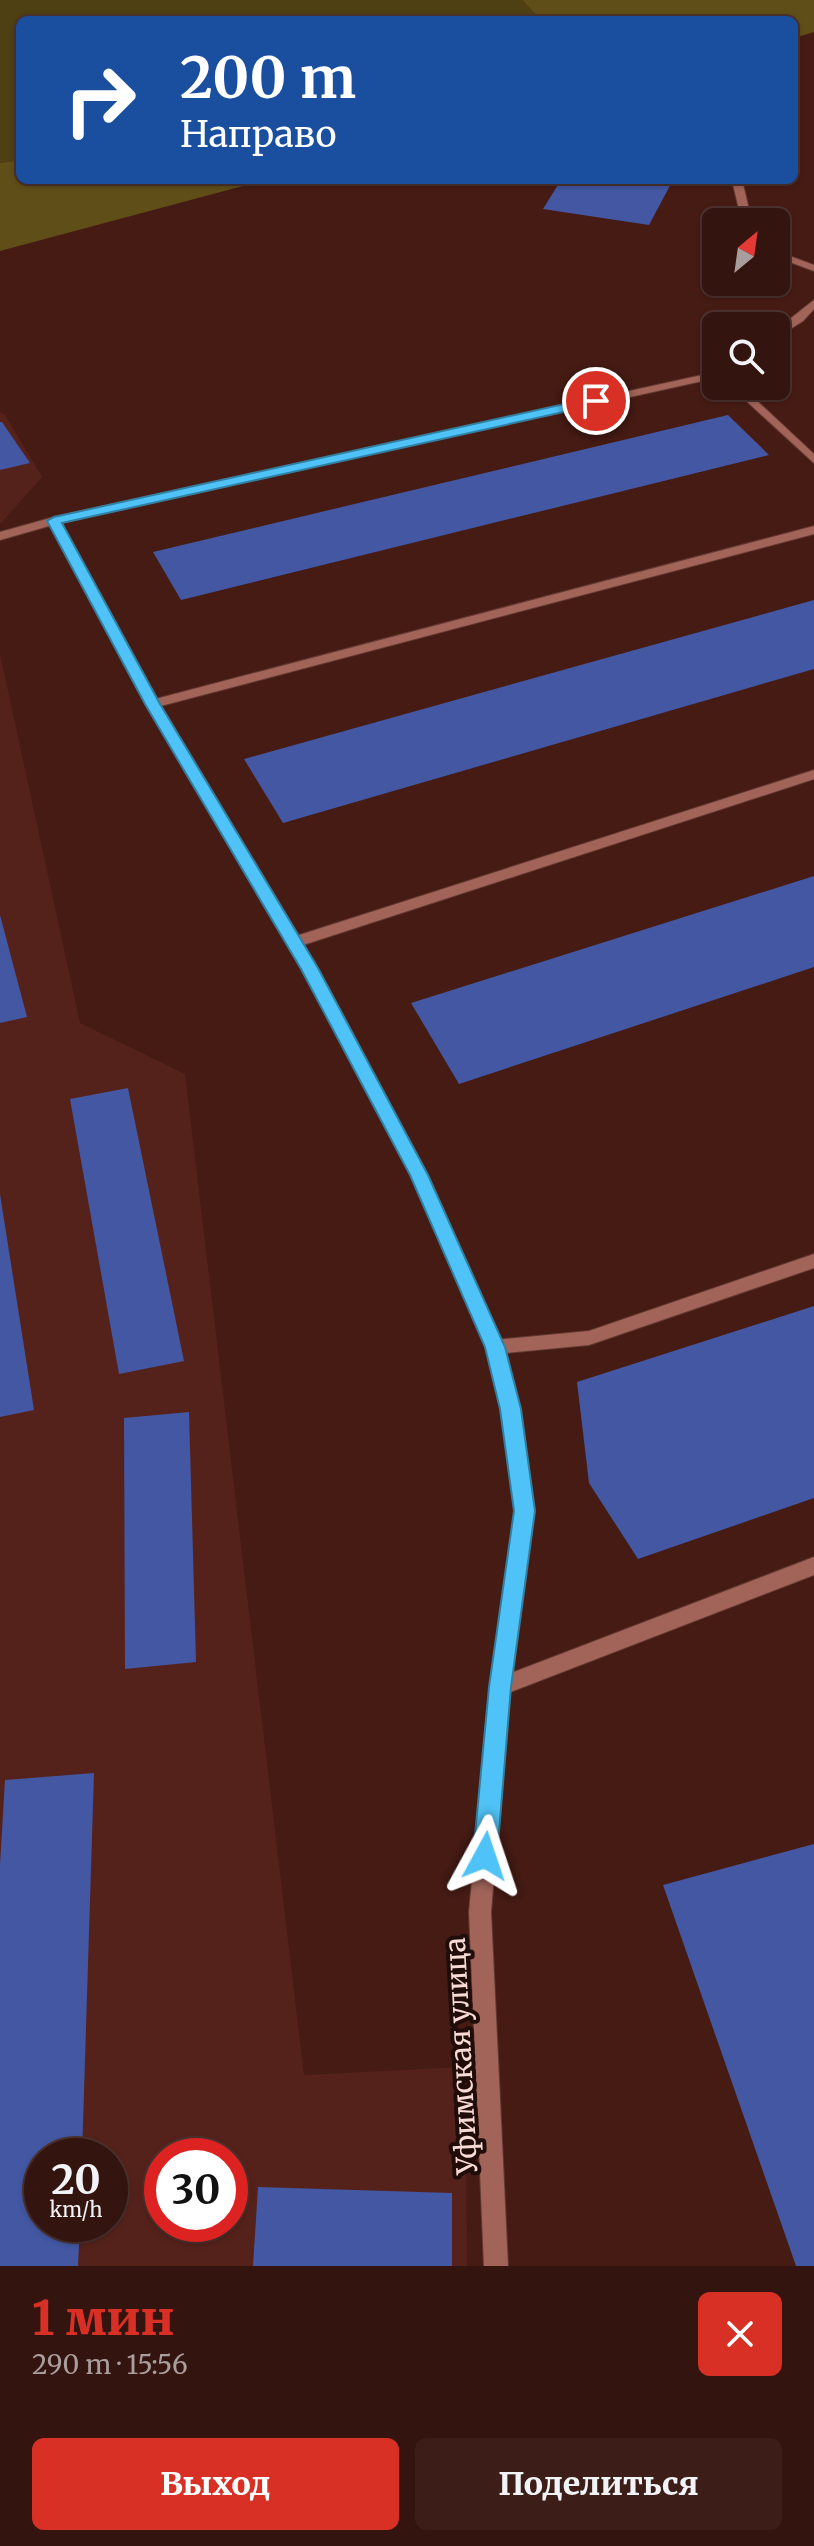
<!DOCTYPE html>
<html lang="ru">
<head>
<meta charset="utf-8">
<style>
	body { margin:0; font-family:Merriweather,serif; background:#3c1d18; color:#f1f3f6; height:100vh; display:flex; flex-direction:column; font-size:30px; white-space:nowrap }
	* { box-sizing:border-box; margin:0 }
	p { font-size:26px; color:#a99e9e }
	.icon { flex:none; width:44px; height:44px; fill:none; stroke:currentColor; stroke-width:2; stroke-linecap:round; stroke-linejoin:round }
	.map { position:relative; height:2266px; overflow:hidden }
	.drawer { display:flex; flex-direction:column; background:#34140f; flex:1 }
	.drawer>* { flex:none }
	.guide { position:absolute; left:16px; top:16px; width:782px; height:168px; border-radius:12px; box-shadow:0 2px 6px #0004,0 0 0 2px #4e332f; background:#1a4fa0; color:#fff; overflow:hidden }
	.needle { width:52px; rotate:29deg }
	.tools { position:absolute; left:702px; top:208px; display:grid; gap:16px }
	.tools a { display:grid; place-items:center; width:88px; height:88px; border-radius:12px; background:#34140f; box-shadow:0 2px 6px #0004,0 0 0 2px #4e332f; font-size:40px }
	.speed { position:absolute; left:24px; top:2138px; display:flex; gap:16px; font-size:40px; font-weight:700; text-align:center }
	.speed>* { display:grid; place-content:center; width:104px; height:104px; border-radius:50%; background:#34140f; box-shadow:0 2px 6px #0004,0 0 0 2px #4e332f; line-height:1 }
	.speed small { font-size:20px; font-weight:400 }
	.speed .limit { border:12px solid #d22; background:#fff; color:#111 }
	.pin { position:absolute; display:grid; place-items:center; width:68px; height:68px; color:#fff; margin:-34px; border:4px solid #fff; border-radius:50%; box-shadow:0 2px 8px #0007 }
	.me { position:absolute; width:88px; margin:-44px; rotate:5deg; stroke-linejoin:round; filter:drop-shadow(0 0 6px #0008) }
	.turn { display:flex; align-items:center; gap:28px; height:168px; padding:0 32px; font-size:36px }
	.turn .icon { width:104px; height:104px; stroke-width:2.5 }
	.turn b { display:block; font-size:56px; line-height:68px }
	.round { display:grid; place-items:center; flex:none; width:84px; height:84px; border-radius:12px; background:#3c1d18 }
	.summary { display:flex; align-items:center; justify-content:space-between; height:136px; padding:0 32px }
	h1 { font-size:48px; font-weight:800; line-height:60px; color:#d93025 }
	.button { display:flex; gap:16px; margin-top:auto; padding:16px 32px }
	.button a { flex:1; height:92px; border-radius:12px; background:#d93025; color:#fff; font-size:32px; font-weight:800; line-height:92px; text-align:center }
	.button a+a { background:#3c1d18; color:#f1f3f6 }
	.map>svg:first-child { display:block }
</style>
</head>
<body>
<div class="map">
<svg width="814" height="2266" viewBox="0 0 814 2266">
	<rect width="100%" height="100%" fill="#461b14"/>
	<g fill="#54221b" fill-rule="evenodd">
		<path d="M0 412 5 415 42 477 0 524Z"/>
		<path d="M0 654 80 1023 185 1074 304 2075 465 2067 467 2266H0ZM42 2156H110V2224H42ZM162 2156H230V2224H162Z"/>
	</g>
	<path fill="#4f4013" d="M0 0H522L541 20H20V160L0 163Z"/>
	<g fill="#5f4e18">
		<path d="M522 0H814V32L794 38V20H541Z"/>
		<path d="M20 160V180H265L0 251V163Z"/>
	</g>
	<g fill="#4357a3">
		<path d="M561 180H673L649 225 543 209Z"/>
		<path d="M728 415 769 455 181 600 153 552Z"/>
		<path d="M0 422H2L30 463 0 470Z"/>
		<path d="M814 600V669L283 823 244 759Z"/>
		<path d="M814 876V967L459 1084 411 1003Z"/>
		<path d="M0 915 27 1017 0 1023Z"/>
		<path d="M128 1088 184 1361 119 1374 70 1099Z"/>
		<path d="M0 1194 34 1410 0 1417Z"/>
		<path d="M814 1306V1498L638 1559 589 1483 577 1382Z"/>
		<path d="M189 1412 196 1662 125 1669 124 1418Z"/>
		<path d="M94 1773 82 2156H42V2224H80L78 2266H0V1865L5 1780Z"/>
		<path d="M814 1844V2266H796L663 1885Z"/>
		<path d="M258 2187 452 2193V2266H253Z"/>
	</g>
	<g fill="none" stroke-linecap="round" stroke-linejoin="round">
		<g stroke="#633a33" stroke-width="2">
			<g id="service">
				<path d="M732 180H742L752 222H742Z"/>
				<path d="M776 251 814 265V271L776 257Z"/>
				<path d="M814 300V309L803 321 776 338V330Z"/>
				<path d="M716 372V378L56 524 0 540V532L54 517Z"/>
				<path d="M730 386H741L814 454V463Z"/>
				<path d="M814 526V534L153 708 146 704 148 701Z"/>
				<path d="M814 770V779L300 946H290L288 942 290 938Z"/>
				<path d="M814 1254V1268L589 1345 495 1354 489 1352 486 1347 489 1342 495 1340 589 1331Z"/>
				<path d="M814 1557V1575L500 1696 493 1694 490 1687 493 1680Z"/>
			</g>
		</g>
		<g stroke="#633a33" stroke-width="2">
			<path id="minor" d="M54 517 60 521 160 704 302 942 427 1175 504 1347 520 1409 533 1511 510 1687 491 1912 508 2266H484L469 1912 490 1687 515 1511 502 1409 486 1347 411 1175 288 942 146 704 48 521Z"/>
		</g>
		<use href="#service" fill="#a26459" fill-rule="evenodd"/>
		<use href="#minor" fill="#a26459" fill-rule="evenodd"/>
	</g>
	<path fill="#4fc3f7" stroke="#337fa1" stroke-width="2" d="M596 397 600 399V404L62 523 160 704 318 968 428 1175 505 1347 521 1409 535 1511 511 1687 497 1856 493 1865 485 1868 477 1865 473 1856 489 1687 514 1511 500 1409 485 1347 410 1175 301 969 145 704 47 521 54 517Z"/>
	<g text-anchor="middle" stroke-width="8" stroke-linejoin="round" paint-order="stroke">
		<g font-size="28" fill="#f9dbd5" stroke="#200c09">
			<text transform="translate(461 2056) rotate(-93)" y="10">Уфимская улица</text>
		</g>
	</g>
</svg>
<div class="tools">
<a><svg class="needle" viewBox="-14 -14 28 28"><path d="M0-13l5 13h-10z" fill="#e53935"/><path d="M0 13l5-13h-10z" fill="#a99e9e"/></svg></a>
<a><svg class="icon" aria-label="search" viewBox="0 0 24 24"><circle cx="10" cy="10" r="6"/><path d="M15 15l6 6"/></svg></a>
</div>
<div class="speed"><div>20<small>km/h</small></div><div class="limit">30</div></div>
<div class="pin" style="left:596px;top:401px;background:#d93025"><svg class="icon" aria-label="arrive" viewBox="0 0 24 24"><path d="M6 21V4h12l-3 4 3 4H6"/></svg></div>
<svg class="me" style="left:485px;top:1856px" viewBox="-20 -20 40 40"><path d="M0-17L14 15 0 8-14 15z" fill="#4fc3f7" stroke="#fff" stroke-width="4"/></svg>
<div class="guide">
<div class="turn"><svg class="icon" aria-label="right" viewBox="0 0 24 24"><path d="M7 20v-9h11M14 6l5 5-5 5"/></svg><div><b>200 m</b>Направо</div></div>
</div>
</div>
<section class="drawer">
<div class="summary"><div><h1>1 мин</h1><p>290 m · 15:56</p></div><a class="round" style="background:#d93025;color:#fff"><svg class="icon" aria-label="close" viewBox="0 0 24 24"><path d="M6 6l12 12M18 6L6 18"/></svg></a></div>
<div class="button"><a>Выход</a><a>Поделиться</a></div>
</section>
</body>
</html>
